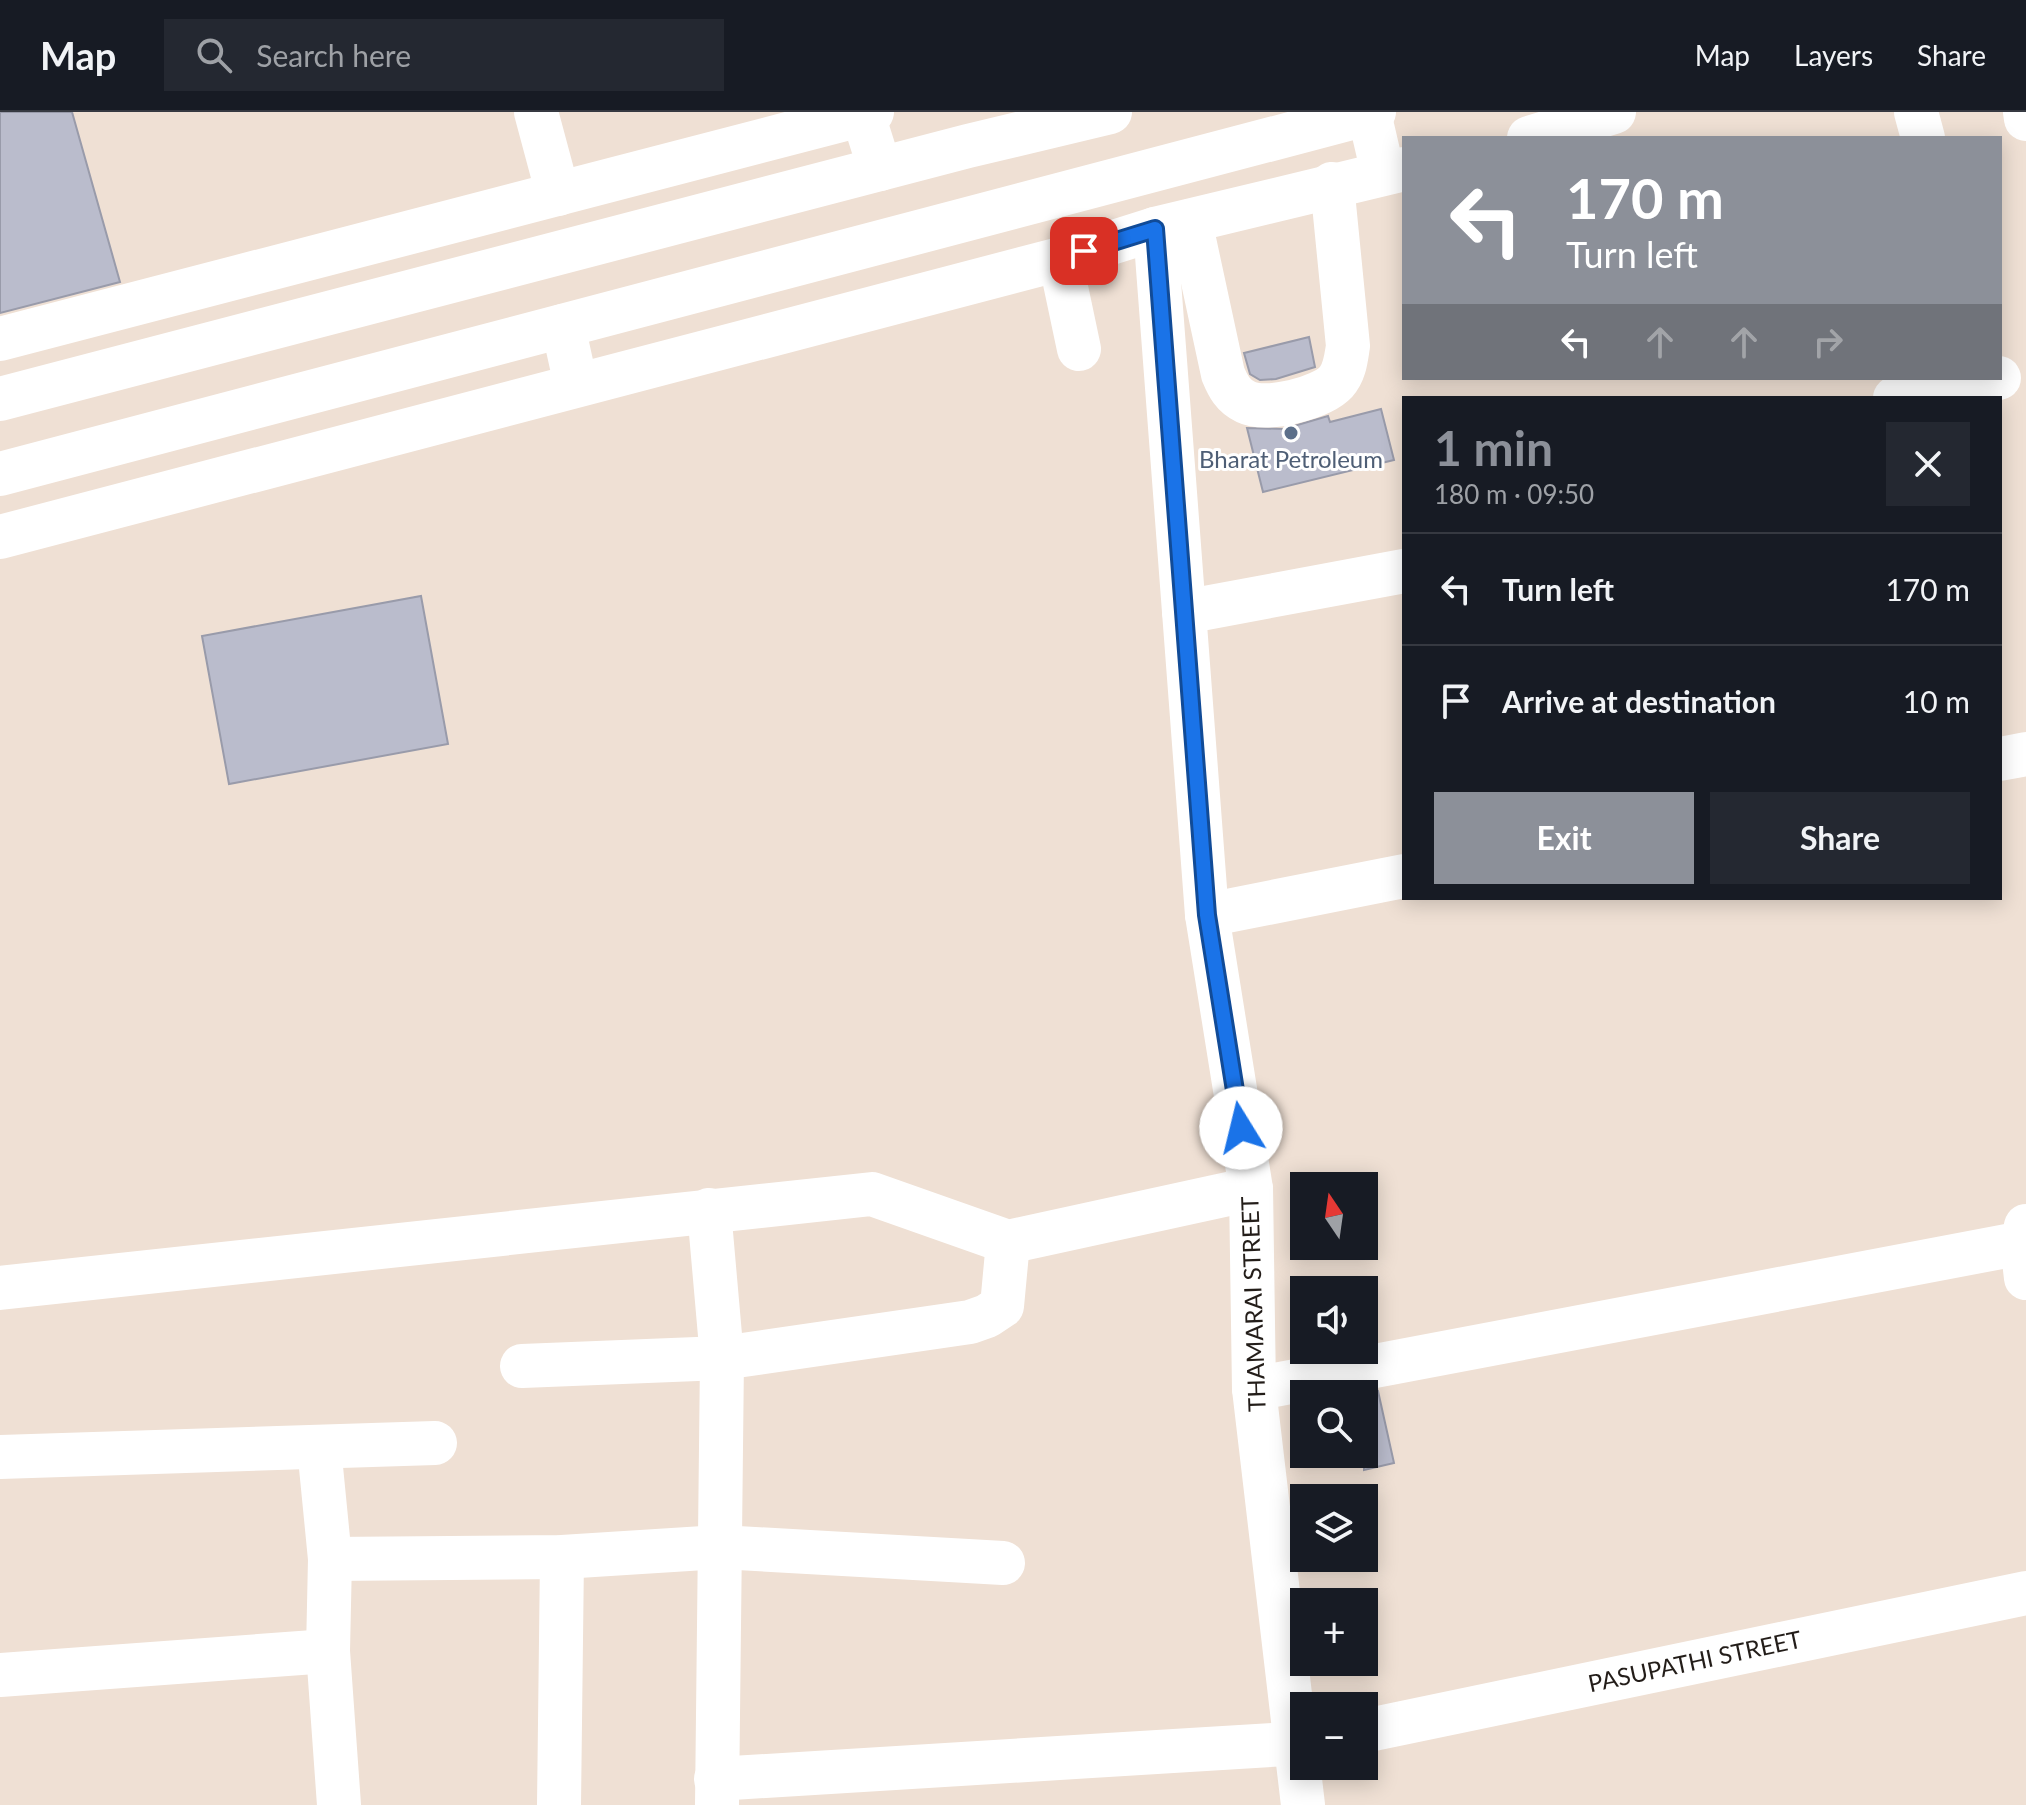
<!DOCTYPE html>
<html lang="en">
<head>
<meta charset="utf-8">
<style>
	body { margin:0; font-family:Lato,sans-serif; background:#242831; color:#f1f3f6; height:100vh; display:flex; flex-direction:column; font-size:30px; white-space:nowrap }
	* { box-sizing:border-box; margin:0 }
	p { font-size:26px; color:#9ea1a6 }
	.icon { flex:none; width:44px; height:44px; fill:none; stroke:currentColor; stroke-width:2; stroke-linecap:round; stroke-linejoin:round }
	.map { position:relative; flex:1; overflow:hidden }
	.panel { position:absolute; left:1402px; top:284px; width:600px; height:504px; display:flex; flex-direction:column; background:#171b24; border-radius:0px; box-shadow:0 4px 20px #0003 }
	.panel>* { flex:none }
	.guide { position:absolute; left:1402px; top:24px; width:600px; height:244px; border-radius:0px; box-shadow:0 4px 20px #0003; background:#8c9099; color:#fff; overflow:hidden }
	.needle { width:52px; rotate:347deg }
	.tools { position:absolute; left:1290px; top:1060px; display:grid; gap:16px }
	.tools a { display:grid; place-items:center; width:88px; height:88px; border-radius:0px; background:#171b24; box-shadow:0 4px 20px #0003; font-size:40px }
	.pin { position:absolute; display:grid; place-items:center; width:68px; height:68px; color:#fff; margin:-34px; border-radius:16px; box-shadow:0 4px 12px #0006 }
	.me { position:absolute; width:88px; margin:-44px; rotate:351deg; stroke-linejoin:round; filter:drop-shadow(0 0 6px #0008) }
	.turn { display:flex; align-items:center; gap:28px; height:168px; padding:0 32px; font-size:36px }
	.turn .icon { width:104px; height:104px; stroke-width:2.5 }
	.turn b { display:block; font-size:56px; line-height:68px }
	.lanes { display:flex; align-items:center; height:76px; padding:0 32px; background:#0003; justify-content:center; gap:40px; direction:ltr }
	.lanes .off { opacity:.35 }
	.round { display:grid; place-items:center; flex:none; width:84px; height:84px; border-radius:0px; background:#242831 }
	.summary { display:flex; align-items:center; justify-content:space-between; height:136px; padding:0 32px }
	h1 { font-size:48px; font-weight:700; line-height:60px; color:#8c9099 }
	.button { display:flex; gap:16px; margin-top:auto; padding:16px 32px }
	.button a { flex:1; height:92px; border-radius:0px; background:#8c9099; color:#fff; font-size:32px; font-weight:700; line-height:92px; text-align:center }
	.button a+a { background:#242831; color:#f1f3f6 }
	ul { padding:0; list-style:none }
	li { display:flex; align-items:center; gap:24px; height:112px; padding:0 32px; border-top:2px solid #363941 }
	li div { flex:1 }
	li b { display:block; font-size:30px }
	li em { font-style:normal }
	header { display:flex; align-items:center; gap:48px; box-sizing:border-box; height:112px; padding:0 40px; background:#171b24; border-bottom:2px solid #363941 }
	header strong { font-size:38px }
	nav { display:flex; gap:44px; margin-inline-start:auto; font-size:28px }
	.search { width:560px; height:72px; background:#242831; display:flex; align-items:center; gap:20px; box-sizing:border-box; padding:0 28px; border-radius:0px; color:#9ea1a6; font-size:30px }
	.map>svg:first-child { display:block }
</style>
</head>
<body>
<header>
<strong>Map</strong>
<div class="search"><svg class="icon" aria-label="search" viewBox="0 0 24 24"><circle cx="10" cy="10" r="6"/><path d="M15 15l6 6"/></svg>Search here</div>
<nav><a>Map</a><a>Layers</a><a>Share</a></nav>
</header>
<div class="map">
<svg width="2026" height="1693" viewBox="0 0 2026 1693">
	<rect width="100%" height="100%" fill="#efe0d4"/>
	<g fill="#babccc" stroke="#999baa" stroke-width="2">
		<path d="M0 0H72L120 170 0 201Z"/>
		<path d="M1309 225 1315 255 1276 267 1260 268 1250 262 1244 241Z"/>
		<path d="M1381 297 1394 348 1263 380 1247 316 1284 317 1328 304 1330 310Z"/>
		<path d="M421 484 448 632 229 672 202 524Z"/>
		<path d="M1378 1279 1394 1351 1364 1358V1282Z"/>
	</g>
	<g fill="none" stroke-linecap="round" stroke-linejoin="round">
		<g stroke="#fff" stroke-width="44">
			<path d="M536 0 558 82"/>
			<path d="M1916 0 1923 26"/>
			<path d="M2025 0 2026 7"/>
			<path d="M1529 26 1614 0"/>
			<path d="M1190 109 1223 262C1228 274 1233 284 1246 290 1267 300 1321 286 1336 270 1345 260 1346 246 1348 234L1332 72"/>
			<path d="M1155 117 1207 803 1251 1077 1254 1277 1303 1693"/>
			<path d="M1060 147 1079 237"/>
			<path d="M0 227 872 0"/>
			<path d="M1895 286 1999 266"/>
			<path d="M0 425 1060 147 1155 117 1404 57"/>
			<path d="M1184 500 1404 459"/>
			<path d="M2000 647 2026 642"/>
			<path d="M1207 803 1404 764"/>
			<path d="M709 1098 722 1246 717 1693"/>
			<path d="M0 1176 872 1082 1008 1130 1251 1077"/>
			<path d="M522 1254 722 1246 970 1210 987 1204 1002 1194 1008 1130"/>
			<path d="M1254 1277 2022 1131"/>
			<path d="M319 1335 330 1447 328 1539 339 1693"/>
			<path d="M0 1345 435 1331"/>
			<path d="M330 1447 562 1445 720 1435 1003 1451"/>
			<path d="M0 1563 328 1539"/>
			<path d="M1364 1619 2026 1481"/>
			<path d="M716 1667 1304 1631"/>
			<path d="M559 1693 562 1445"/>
		</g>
		<path stroke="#fff" stroke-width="44" d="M2026 1114 2022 1131 2026 1166"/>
		<g stroke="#fff" stroke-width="44">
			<path d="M1369 1 1383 61"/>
			<path d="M863 3 880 57"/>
			<path d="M563 214 576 273"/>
			<path d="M0 287 968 34 1110 0"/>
			<path d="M0 362 1374 0"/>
		</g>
	</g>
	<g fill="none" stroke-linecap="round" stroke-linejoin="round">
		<g stroke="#114b97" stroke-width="20">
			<path id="route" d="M1084 139 1155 117 1207 803 1241 1016"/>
		</g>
		<use href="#route" stroke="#1a73e8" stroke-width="14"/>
	</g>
	<circle fill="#5c6f8a" stroke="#fff" stroke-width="3" cx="1291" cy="321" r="8"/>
	<g text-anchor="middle" stroke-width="6" stroke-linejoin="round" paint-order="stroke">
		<g font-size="24" fill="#4e5e75" stroke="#fff">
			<text x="1291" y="356">Bharat Petroleum</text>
		</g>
		<g font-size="24" fill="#231d19" stroke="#fff">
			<text transform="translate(1254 1192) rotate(-92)" y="8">THAMARAI STREET</text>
			<text transform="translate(1695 1550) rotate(-12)" y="8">PASUPATHI STREET</text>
		</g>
	</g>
</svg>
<div class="tools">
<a><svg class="needle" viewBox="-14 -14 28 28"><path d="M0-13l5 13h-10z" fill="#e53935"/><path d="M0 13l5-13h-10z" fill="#9ea1a6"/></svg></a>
<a><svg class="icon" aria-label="sound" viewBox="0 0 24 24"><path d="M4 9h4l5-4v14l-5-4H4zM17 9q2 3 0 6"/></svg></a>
<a><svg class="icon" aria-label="search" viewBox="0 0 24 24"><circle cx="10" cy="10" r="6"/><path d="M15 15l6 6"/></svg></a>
<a><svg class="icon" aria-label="layers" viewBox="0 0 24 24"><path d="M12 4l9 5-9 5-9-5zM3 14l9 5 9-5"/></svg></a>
<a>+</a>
<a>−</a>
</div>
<div class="pin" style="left:1084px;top:139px;background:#d93025"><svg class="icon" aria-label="arrive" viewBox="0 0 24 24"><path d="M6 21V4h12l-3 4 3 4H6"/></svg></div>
<svg class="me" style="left:1241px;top:1016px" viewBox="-20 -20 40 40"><circle r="19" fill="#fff"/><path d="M0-13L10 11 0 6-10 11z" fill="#1a73e8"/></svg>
<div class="guide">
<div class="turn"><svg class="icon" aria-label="left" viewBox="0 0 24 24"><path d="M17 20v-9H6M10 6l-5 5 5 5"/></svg><div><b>170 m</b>Turn left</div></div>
<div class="lanes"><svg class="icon" aria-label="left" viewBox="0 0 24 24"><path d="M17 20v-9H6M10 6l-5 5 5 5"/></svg><svg class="icon off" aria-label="ahead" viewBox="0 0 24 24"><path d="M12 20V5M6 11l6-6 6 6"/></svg><svg class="icon off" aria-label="ahead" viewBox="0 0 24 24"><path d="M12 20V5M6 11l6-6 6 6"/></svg><svg class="icon off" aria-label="right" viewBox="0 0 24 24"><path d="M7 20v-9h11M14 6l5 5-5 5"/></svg></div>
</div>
<section class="panel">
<div class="summary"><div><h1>1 min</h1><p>180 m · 09:50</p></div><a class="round"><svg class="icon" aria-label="close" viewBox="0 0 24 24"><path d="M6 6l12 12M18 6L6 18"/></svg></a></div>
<ul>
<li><svg class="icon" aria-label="left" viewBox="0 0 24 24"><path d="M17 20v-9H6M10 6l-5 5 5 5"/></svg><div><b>Turn left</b></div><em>170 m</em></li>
<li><svg class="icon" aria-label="arrive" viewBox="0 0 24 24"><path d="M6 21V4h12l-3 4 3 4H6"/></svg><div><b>Arrive at destination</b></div><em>10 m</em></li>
</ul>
<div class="button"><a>Exit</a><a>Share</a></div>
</section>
</div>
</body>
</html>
